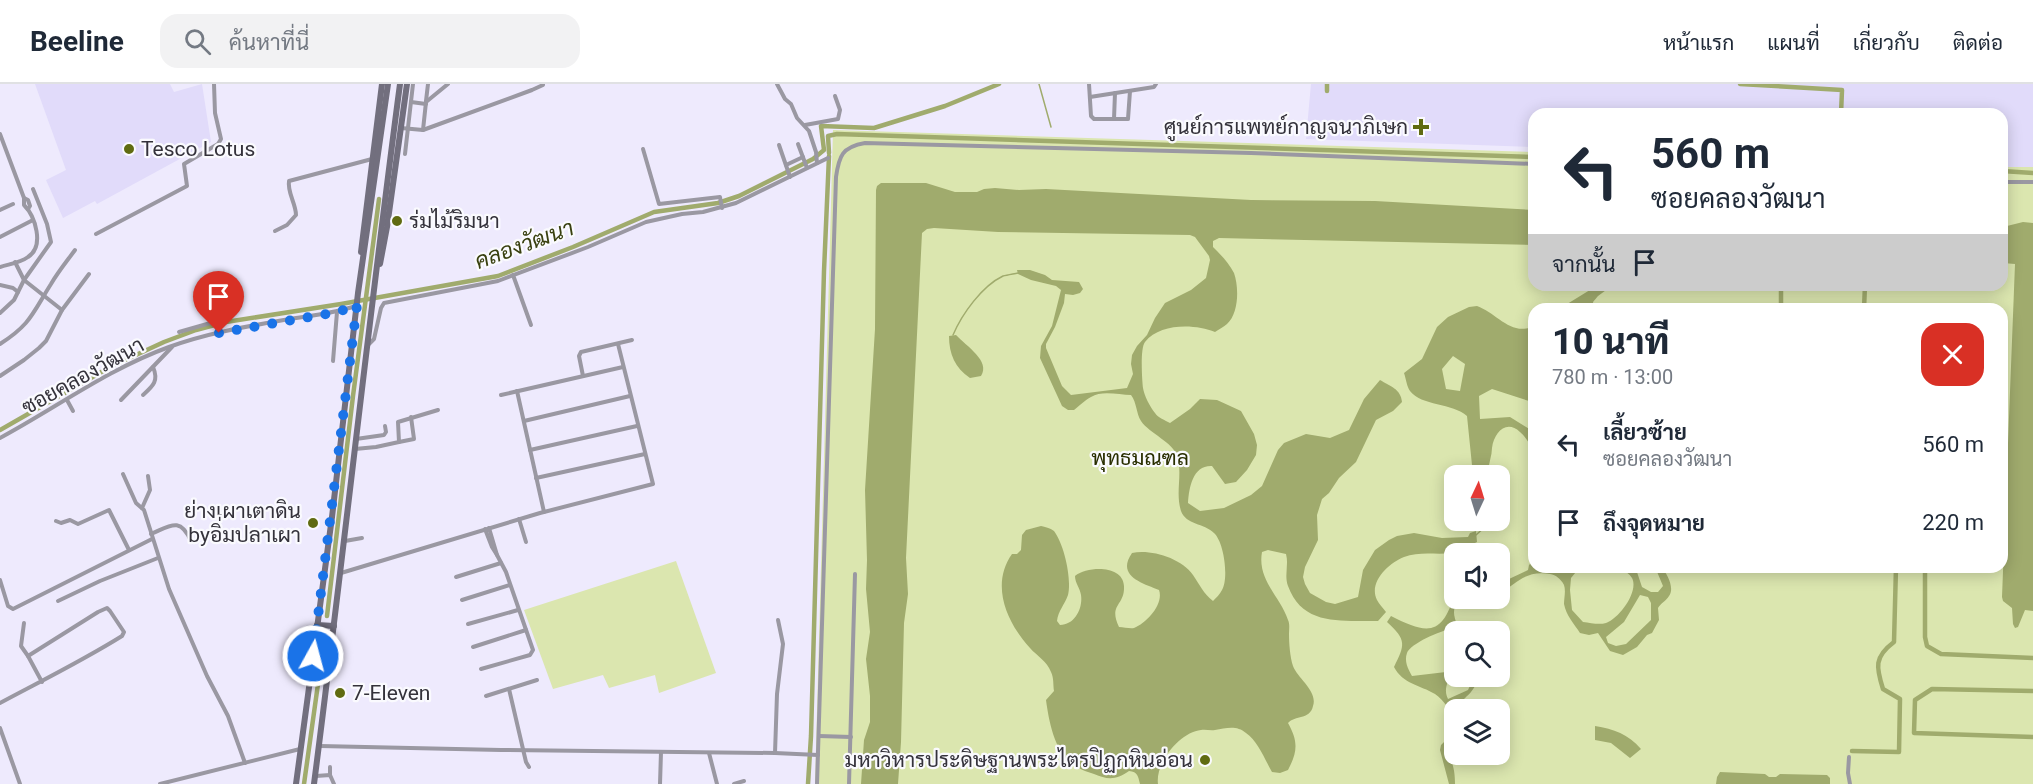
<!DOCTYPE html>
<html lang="th">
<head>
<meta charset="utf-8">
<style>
	body { margin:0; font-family:Roboto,Sarabun,sans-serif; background:#f2f2f3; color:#1f2937; height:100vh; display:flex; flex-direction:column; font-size:22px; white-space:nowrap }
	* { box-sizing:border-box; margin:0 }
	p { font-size:20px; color:#747a83 }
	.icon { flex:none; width:33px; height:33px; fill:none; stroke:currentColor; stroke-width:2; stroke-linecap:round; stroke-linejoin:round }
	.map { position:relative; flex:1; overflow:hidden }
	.drawer { position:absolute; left:1528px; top:219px; width:480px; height:270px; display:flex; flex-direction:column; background:#fff; border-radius:18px; box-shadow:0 3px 15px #0003 }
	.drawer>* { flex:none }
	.hud { position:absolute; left:1528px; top:24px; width:480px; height:183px; border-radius:18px; box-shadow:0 3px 15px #0003; background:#fff; color:#1f2937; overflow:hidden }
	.needle { width:39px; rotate:4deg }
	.controls { position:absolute; left:1444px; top:381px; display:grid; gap:12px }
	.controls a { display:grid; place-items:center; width:66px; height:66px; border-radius:12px; background:#fff; box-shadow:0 3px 15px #0003; font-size:30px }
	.pin { position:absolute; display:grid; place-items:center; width:51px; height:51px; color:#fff; margin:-62px -26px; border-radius:50% 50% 50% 0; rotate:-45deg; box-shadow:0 0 6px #0007 }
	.pin .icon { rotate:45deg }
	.me { position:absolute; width:66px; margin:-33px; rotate:7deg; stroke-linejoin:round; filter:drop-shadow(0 0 4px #0008) }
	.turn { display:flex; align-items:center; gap:21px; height:126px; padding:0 24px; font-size:27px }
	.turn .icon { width:78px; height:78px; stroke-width:2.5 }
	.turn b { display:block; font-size:42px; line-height:51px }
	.then { display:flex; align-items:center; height:57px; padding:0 24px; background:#0003; gap:12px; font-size:22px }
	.round { display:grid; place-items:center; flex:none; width:63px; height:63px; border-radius:18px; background:#f2f2f3 }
	.overview { display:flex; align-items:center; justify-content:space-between; height:102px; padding:0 24px }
	h1 { font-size:36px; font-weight:800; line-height:45px }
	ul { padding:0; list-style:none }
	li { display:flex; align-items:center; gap:18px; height:78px; padding:0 24px }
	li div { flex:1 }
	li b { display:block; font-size:22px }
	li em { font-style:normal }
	header { display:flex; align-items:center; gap:36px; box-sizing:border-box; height:84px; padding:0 30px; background:#fff; border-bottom:2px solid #e0e1e3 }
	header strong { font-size:28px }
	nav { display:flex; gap:33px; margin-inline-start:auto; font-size:21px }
	.search { width:420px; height:54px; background:#f2f2f3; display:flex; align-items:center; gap:15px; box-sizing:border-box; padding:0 21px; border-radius:18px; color:#747a83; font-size:22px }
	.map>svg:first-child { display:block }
</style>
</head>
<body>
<header>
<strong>Beeline</strong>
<div class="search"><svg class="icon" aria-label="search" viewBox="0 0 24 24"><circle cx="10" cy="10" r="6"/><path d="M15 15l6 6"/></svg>ค้นหาที่นี่</div>
<nav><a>หน้าแรก</a><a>แผนที่</a><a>เกี่ยวกับ</a><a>ติดต่อ</a></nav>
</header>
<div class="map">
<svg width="2033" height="700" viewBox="0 0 2033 700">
	<rect width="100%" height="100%" fill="#eeeafd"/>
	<g fill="#e1dbfa">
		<path d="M35 0H170L174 8 202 0 211 58 97 120 95 117 63 134 46 96 66 86Z"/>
		<path d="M1311 0H2033V83H2003L2002 30H1534V63L1306 55Z"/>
	</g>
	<g fill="#dbe6af" fill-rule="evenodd">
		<path d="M833 46 1534 68V201H2002L2003 83H2033V700H815ZM1534 225H2002V483H1534ZM1455 392H1500V436H1455ZM1455 470H1500V514H1455ZM1455 548H1500V592H1455ZM1455 626H1500V670H1455Z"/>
		<path d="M676 477 716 589 659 609 655 591 609 604 603 591 553 605 524 526Z"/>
	</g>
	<g fill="#a0ab6d" fill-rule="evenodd">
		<path d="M881 99H926L955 108H977L984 105 995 104 1019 106 1046 105 1251 116 1375 117 1534 126V161L1219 154 1213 157V163C1220 170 1229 179 1234 189 1239 203 1239 229 1227 240 1224 243 1219 245 1215 248 1195 240 1160 239 1145 258 1140 264 1142 295 1143 304 1144 311 1150 323 1155 329 1158 334 1165 336 1170 339L1190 325 1200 315 1217 316 1241 327 1254 350 1257 361 1256 371 1247 386 1236 398 1225 400 1212 382C1193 381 1189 403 1188 419L1200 427 1224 424 1251 411 1262 402 1278 366 1284 359 1306 350 1330 354 1349 346 1364 315 1380 296C1390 302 1401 305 1402 318L1393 327 1376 336 1356 378 1339 394 1329 409 1322 415 1317 431 1318 456 1305 483 1303 493 1305 500 1310 509 1326 518 1335 520 1358 513 1363 486 1375 466 1389 456 1397 452 1414 449 1442 454 1468 453 1470 449 1476 447 1477 458C1469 462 1459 467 1451 469 1436 471 1419 467 1404 473 1389 479 1368 498 1377 516 1379 520 1383 524 1386 528L1378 537C1342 536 1303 543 1288 502 1284 491 1289 481 1286 470L1268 466 1262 468C1257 496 1280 512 1288 536 1290 540 1289 545 1289 550 1289 559 1290 573 1293 582 1298 595 1318 607 1313 622 1310 636 1295 631 1288 639 1298 657 1298 667 1288 686L1280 689 1272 688C1265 676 1258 657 1246 649 1237 641 1226 644 1215 646 1210 647 1206 645 1201 646 1180 648 1155 679 1158 700H1140C1138 692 1138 688 1129 687 1116 696 1108 696 1094 690 1088 688 1082 686 1076 683 1055 671 1049 638 1046 616L1054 607C1053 601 1054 594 1051 588 1047 577 1037 572 1030 564 1007 539 990 501 1012 470H1017L1021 466 1022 451 1026 446 1041 442C1045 443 1050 444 1054 447 1064 460 1072 495 1068 511 1065 520 1058 527 1057 537L1060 541C1075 541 1083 524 1081 511 1080 504 1075 499 1075 492 1088 482 1123 481 1124 502 1125 522 1108 520 1119 543 1124 543 1130 545 1134 544 1147 539 1164 520 1159 506 1142 499 1116 492 1132 469 1151 465 1181 474 1193 491 1200 501 1203 509 1213 517 1216 514 1220 510 1222 506 1229 494 1224 458 1214 449 1204 439 1186 441 1181 427 1175 408 1183 390 1177 372 1173 358 1150 350 1141 337 1136 329 1137 319 1131 311 1119 311 1102 306 1091 313 1085 316 1079 322 1074 326H1068L1062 322 1040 274 1041 262 1052 242 1061 206 1056 202 1031 196 1018 190 1017 186H1030L1045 191 1052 196 1079 198 1083 205 1080 209 1073 211 1065 210 1064 219 1055 243 1046 260V264L1062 302 1071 311 1127 304 1133 290 1131 280 1132 271 1137 262 1147 251 1155 234 1165 219 1191 206 1206 194 1210 176 1209 172 1195 153 1190 151 998 148 934 144 927 145 922 149 906 474 908 510 904 539 901 658 898 700H861L864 656 870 638V612L866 575 870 548 866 505 867 476 865 406 875 245 876 106 877 102Z"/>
		<path d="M2023 138 2033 139V527L2025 526 2018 543 2015 544 2013 540 2012 524 2003 517 2002 513 2015 180 2003 179 2002 140 2007 142Z"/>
		<path d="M1598 201H1613L1598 212 1593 218 1594 225H1559Z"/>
		<path d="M1477 222C1497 229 1511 253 1534 242V326L1529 317 1492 305 1479 312 1480 335 1510 333 1531 346 1534 350V367C1530 361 1526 353 1520 348 1506 335 1494 349 1492 364 1492 373 1487 382 1489 391H1473L1467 332C1453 319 1421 322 1410 307 1407 303 1406 295 1404 289L1422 275 1437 243 1448 233 1469 223ZM1453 272 1465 280 1460 307 1446 305 1442 285Z"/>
		<path d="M956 251C966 262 991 277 981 292L970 294C955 284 949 270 949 252Z"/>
		<path d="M1533 477 1534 483H1547L1559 486 1563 483H1580L1571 494 1570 506 1572 526 1583 538C1591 539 1599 541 1606 539 1620 534 1639 507 1632 494 1627 486 1619 485 1612 483H1640L1637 488 1642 503 1651 508H1658L1663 502 1655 483H1661C1667 489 1675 504 1669 512 1666 517 1661 519 1658 524L1659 536 1652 549 1647 551 1637 563 1623 571 1610 567 1598 549 1589 551 1580 549C1574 540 1566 531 1564 520 1564 514 1566 507 1564 501 1561 495 1556 491 1550 490 1527 486 1517 498 1500 510V503L1509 495 1528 486 1529 481ZM1640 511 1648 513 1651 519V536L1626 560 1616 562 1608 559 1606 553 1624 538Z"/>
		<path d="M1455 508V514L1495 515C1479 520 1442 506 1458 543H1466L1475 547 1455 548V562L1452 558V545C1441 546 1410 560 1407 569 1404 577 1408 585 1412 592L1446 588 1452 584 1455 578C1455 592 1441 599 1448 615L1468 606 1474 593H1478C1473 617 1455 611 1455 638 1451 628 1444 616 1435 610 1420 601 1403 600 1394 583 1405 561 1407 556 1387 538L1391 532C1428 551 1443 552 1455 508Z"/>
		<path d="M1595 642C1614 645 1628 650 1641 665L1630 674 1611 659 1595 656Z"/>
		<path d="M1455 647V660L1448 665C1452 680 1455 684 1455 700H1449L1440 666 1441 661Z"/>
		<path d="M1720 688 1765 690 1769 693H1776L1780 690 1827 691 1830 694V700H1716L1717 693Z"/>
	</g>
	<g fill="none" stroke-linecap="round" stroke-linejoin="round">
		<g stroke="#a0ab6d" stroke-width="1.5">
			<path d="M1039 0 1051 43"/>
			<path d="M953 251C962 230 982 202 1003 192 1007 191 1013 190 1018 189"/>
			<path d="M1476 451 1487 441"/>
		</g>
		<g stroke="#a0ab6d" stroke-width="4.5">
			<path d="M1740 0 1842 6 1841 30"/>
			<path d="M1327 7V0"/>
			<path d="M829 69 828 52 837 50 1534 73"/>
			<path d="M2002 87 2033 89"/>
			<path d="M1781 225V201"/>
			<path d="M1864 225 1865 201"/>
			<path d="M0 346 110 283 164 258 196 246 226 238 341 220 498 192 573 163 654 128 718 119 739 112 813 75 824 66 821 42 874 44 945 22 999 0"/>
			<path d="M2002 366 2008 367"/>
			<path d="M1925 483V553L1927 562 1941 570 2033 574"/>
			<path d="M327 532 353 312 379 115"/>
			<path d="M2033 607 1932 605 1915 616 1914 649 2033 653"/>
			<path d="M1852 667 1899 668 1900 615 1883 605C1876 583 1874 573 1894 558L1896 483"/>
			<path d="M304 700 325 550"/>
			<path d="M808 700 811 652 824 187 829 72"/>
		</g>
		<g stroke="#9a98a2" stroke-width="4">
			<path d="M777 0 785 15 791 20 797 34 809 47 816 68 817 79"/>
			<path d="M1089 0 1091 32 1094 35H1128L1130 7"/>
			<path d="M1090 13 1154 3 1156 0"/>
			<path d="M426 17 428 0"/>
			<path d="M411 18 426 20"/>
			<path d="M1114 35 1115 9"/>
			<path d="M805 41 838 35 840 26 835 12"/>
			<path d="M401 44 423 46 532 6 543 1V0"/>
			<path d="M423 46 426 18 448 0"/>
			<path d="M0 50 24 114 28 116 30 122 28 125"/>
			<path d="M798 60 807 84"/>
			<path d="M779 61 790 93"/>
			<path d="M643 65 659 120 720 113 722 124"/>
			<path d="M405 70 413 0"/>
			<path d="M786 81 803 73"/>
			<path d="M2002 98H2033"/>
			<path d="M0 126 13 120"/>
			<path d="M275 147 287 141 296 131C296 120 287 108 289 97L372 75"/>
			<path d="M96 150 187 102 184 80 218 60 221 55 215 29 214 0"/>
			<path d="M0 153 33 136"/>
			<path d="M15 178 24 196 62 226"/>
			<path d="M0 183C9 180 20 179 28 173 45 162 35 132 24 121V114"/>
			<path d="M513 191 531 241"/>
			<path d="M0 201 13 204 18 208"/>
			<path d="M0 229 14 216 24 196 51 158 47 140 33 105"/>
			<path d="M179 248 214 238 219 249"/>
			<path d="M0 260C31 240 32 230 51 200 58 188 67 177 75 166"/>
			<path d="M369 260 374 255 381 224 384 219 498 197 588 163 646 138 682 130 703 128 736 119 828 74"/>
			<path d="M333 277 337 228"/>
			<path d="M0 292 24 276 39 264 46 257 62 226 89 190"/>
			<path d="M583 292 579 272 581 268 632 256"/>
			<path d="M517 307 544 428"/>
			<path d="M143 311C153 302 159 297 153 283"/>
			<path d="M501 311 623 283"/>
			<path d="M67 316 73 327"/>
			<path d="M121 316 172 263"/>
			<path d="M524 337 630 312"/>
			<path d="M0 354C56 324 108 285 169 263 207 249 249 242 289 235 312 232 334 229 356 222"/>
			<path d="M356 355 384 351 386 348 385 342"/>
			<path d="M399 358 414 355 411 333"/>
			<path d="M355 365 376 363 399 358 398 338 438 326"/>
			<path d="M530 366 637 342"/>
			<path d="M123 390 136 419 144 426 169 505 207 592 228 632 245 679"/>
			<path d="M536 394 645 370"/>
			<path d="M142 424 150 406 148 392"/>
			<path d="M519 435 526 458"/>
			<path d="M56 437 61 439 70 436 78 440 109 426 129 466"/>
			<path d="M485 445 492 463 497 471"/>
			<path d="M151 450C170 442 180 432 191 457"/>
			<path d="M345 457 362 454"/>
			<path d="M341 489 540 429 653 400 618 260"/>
			<path d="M456 493 501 479"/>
			<path d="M0 496 8 522 13 525 152 455"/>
			<path d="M462 516 510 501"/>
			<path d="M58 517 100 497 158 474"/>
			<path d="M24 539 21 562 28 572"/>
			<path d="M468 540 518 526"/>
			<path d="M473 563 526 546"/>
			<path d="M481 585 530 571 533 566 506 488 497 471 489 444"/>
			<path d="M509 605 526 678 529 683"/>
			<path d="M486 612 537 596"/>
			<path d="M0 619C41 597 82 577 122 552L124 548 110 527 107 524 98 528 28 572 42 598"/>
			<path d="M0 644 20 700"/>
			<path d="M819 652 851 653"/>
			<path d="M320 662 501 666 775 669 818 671"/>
			<path d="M709 669 717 700"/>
			<path d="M775 669 777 610 783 560 778 536"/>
			<path d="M1849 673 1848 689 1850 700"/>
			<path d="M330 691V683"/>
			<path d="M316 692 330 691 334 700"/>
			<path d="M160 700 300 665"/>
			<path d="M660 700 661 668"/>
			<path d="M734 700 744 697"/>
			<path d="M817 700 836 93C839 72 842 63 865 59L1251 69 1534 80"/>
			<path d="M849 700 855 490"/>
		</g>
		<g stroke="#726f7e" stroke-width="6">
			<path d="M361 168 382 0"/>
			<path d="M380 180 387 143 407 0"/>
			<path d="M317 541 334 542"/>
			<path d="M296 700 332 433 358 209 388 0"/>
			<path d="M314 700C344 467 369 233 400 0"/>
		</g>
	</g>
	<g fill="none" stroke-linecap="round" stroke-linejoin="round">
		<path stroke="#1a73e8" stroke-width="10" stroke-dasharray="0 18" d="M219 249 338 228 357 221 313 572"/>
	</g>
	<g fill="#606b11" stroke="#fafafe" stroke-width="2">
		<path d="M1418 34h6v6h6v6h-6v6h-6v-6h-6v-6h6z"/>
		<circle cx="129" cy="65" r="6"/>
		<circle cx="397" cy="137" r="6"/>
		<circle cx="313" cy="439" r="6"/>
		<circle cx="340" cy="609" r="6"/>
		<circle cx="1205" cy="676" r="6"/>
	</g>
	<g text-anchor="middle" stroke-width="4.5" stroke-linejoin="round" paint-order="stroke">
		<g font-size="21" fill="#34323b" stroke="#fafafe" text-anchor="end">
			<text x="1408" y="50">ศูนย์การแพทย์กาญจนาภิเษก</text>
			<text x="141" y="72" text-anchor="start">Tesco Lotus</text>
			<text x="409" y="144" text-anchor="start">ร่มไม้ริมนา</text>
			<text x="301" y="434">ย่างเผาเตาดิน<tspan x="301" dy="24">byอิ่มปลาเผา</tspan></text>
			<text x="352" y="616" text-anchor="start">7-Eleven</text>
			<text x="1193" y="683">มหาวิหารประดิษฐานพระไตรปิฏกหินอ่อน</text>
		</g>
		<g font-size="21" fill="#34323b" stroke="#fafafe">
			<text transform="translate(83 292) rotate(-29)" y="7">ซอยคลองวัฒนา</text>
		</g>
		<g font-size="21" fill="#292e00" stroke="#fafafe">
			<text x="1140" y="381">พุทธมณฑล</text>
		</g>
		<g font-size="22" font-style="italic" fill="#394010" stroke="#fafafe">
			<text transform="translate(524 160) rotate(-20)" y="8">คลองวัฒนา</text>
		</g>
	</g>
</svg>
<div class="controls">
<a><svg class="needle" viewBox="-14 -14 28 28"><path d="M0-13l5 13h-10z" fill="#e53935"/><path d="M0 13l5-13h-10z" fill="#747a83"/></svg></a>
<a><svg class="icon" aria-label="sound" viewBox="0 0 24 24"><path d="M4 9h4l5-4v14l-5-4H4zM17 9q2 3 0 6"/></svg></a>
<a><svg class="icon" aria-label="search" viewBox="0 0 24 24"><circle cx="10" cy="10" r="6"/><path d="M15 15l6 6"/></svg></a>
<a><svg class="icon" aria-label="layers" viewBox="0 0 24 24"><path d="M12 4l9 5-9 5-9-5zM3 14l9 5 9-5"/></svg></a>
</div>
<div class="pin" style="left:219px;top:249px;background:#d93025"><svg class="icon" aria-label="arrive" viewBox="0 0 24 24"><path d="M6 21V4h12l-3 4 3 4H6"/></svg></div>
<svg class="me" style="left:313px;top:572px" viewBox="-20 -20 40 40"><circle r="17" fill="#1a73e8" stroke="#fff" stroke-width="3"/><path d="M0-11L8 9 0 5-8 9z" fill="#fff"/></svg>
<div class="hud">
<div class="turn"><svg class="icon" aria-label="left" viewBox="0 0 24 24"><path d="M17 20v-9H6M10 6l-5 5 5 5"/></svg><div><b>560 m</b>ซอยคลองวัฒนา</div></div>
<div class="then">จากนั้น<svg class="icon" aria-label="arrive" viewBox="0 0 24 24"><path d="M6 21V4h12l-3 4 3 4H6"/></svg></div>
</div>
<section class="drawer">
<div class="overview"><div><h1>10 นาที</h1><p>780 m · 13:00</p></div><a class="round" style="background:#d93025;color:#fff"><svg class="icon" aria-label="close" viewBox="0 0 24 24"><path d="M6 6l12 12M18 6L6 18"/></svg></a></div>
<ul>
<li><svg class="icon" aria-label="left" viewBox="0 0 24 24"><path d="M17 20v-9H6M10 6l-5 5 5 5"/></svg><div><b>เลี้ยวซ้าย</b><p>ซอยคลองวัฒนา</p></div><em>560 m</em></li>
<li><svg class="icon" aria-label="arrive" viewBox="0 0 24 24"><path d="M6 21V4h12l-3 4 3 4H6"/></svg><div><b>ถึงจุดหมาย</b></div><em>220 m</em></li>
</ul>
</section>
</div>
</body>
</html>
